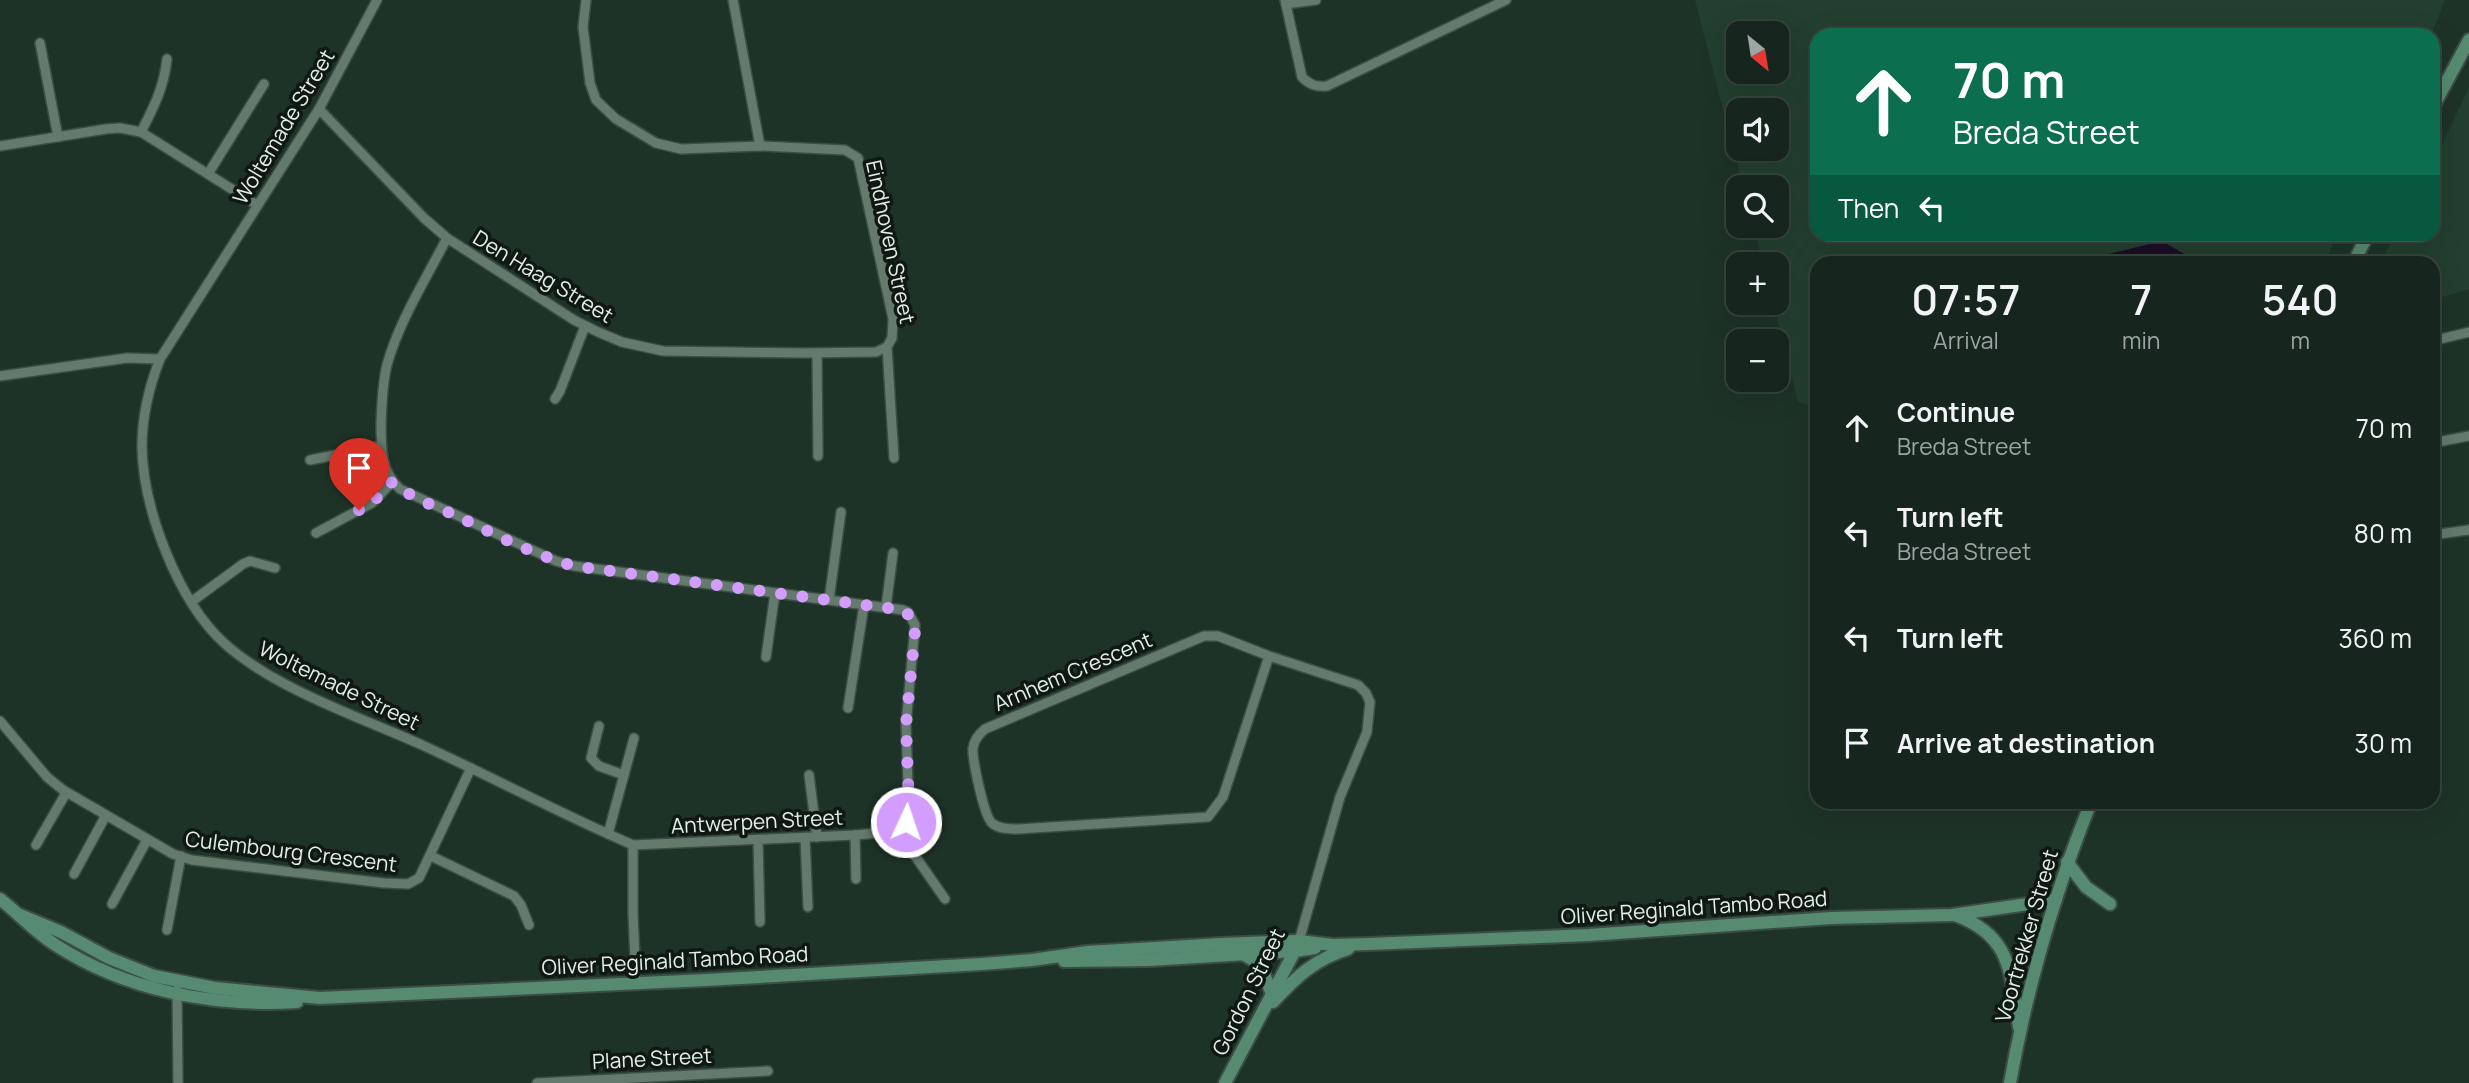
<!DOCTYPE html>
<html lang="en">
<head>
<meta charset="utf-8">
<style>
	body { margin:0; font-family:Manrope,sans-serif; background:#1f2e27; color:#f1f3f6; height:100vh; display:flex; flex-direction:column; font-size:26px; white-space:nowrap }
	* { box-sizing:border-box; margin:0 }
	p { font-size:23px; color:#9ea5a4 }
	.icon { flex:none; width:38px; height:38px; fill:none; stroke:currentColor; stroke-width:2; stroke-linecap:round; stroke-linejoin:round }
	.map { position:relative; flex:1; overflow:hidden }
	.drawer { position:absolute; left:1810px; top:256px; width:630px; height:553px; display:flex; flex-direction:column; background:#16261e; border-radius:21px; box-shadow:0 7px 28px #0002,0 0 0 2px #35433c }
	.drawer>* { flex:none }
	.banner { position:absolute; left:1810px; top:28px; width:630px; height:214px; border-radius:21px; box-shadow:0 7px 28px #0002,0 0 0 2px #35433c; background:#0b6e4f; color:#fff; overflow:hidden }
	.needle { width:46px; rotate:150deg }
	.tools { position:absolute; left:1726px; top:21px; display:grid; gap:14px }
	.tools a { display:grid; place-items:center; width:63px; height:63px; border-radius:14px; background:#16261e; box-shadow:0 7px 28px #0002,0 0 0 2px #35433c; font-size:35px }
	.pin { position:absolute; display:grid; place-items:center; width:60px; height:60px; color:#fff; margin:-72px -30px; border-radius:50% 50% 50% 0; rotate:-45deg; box-shadow:0 0 7px #0007 }
	.pin .icon { rotate:45deg }
	.me { position:absolute; width:77px; margin:-38px; rotate:3deg; stroke-linejoin:round; filter:drop-shadow(0 0 5px #0008) }
	.turn { display:flex; align-items:center; gap:24px; height:147px; padding:0 28px; font-size:32px }
	.turn .icon { width:91px; height:91px; stroke-width:2.5 }
	.turn b { display:block; font-size:49px; line-height:60px }
	.then { display:flex; align-items:center; height:66px; padding:0 28px; background:#0003; gap:14px; font-size:26px }
	.eta { display:flex; justify-content:space-evenly; align-items:center; height:119px; text-align:center }
	.eta b { font-size:42px; font-weight:600; line-height:49px }
	ul { padding:0; list-style:none }
	li { display:flex; align-items:center; gap:21px; height:105px; padding:0 28px }
	li div { flex:1 }
	li b { display:block; font-size:26px }
	li em { font-style:normal }
	.map>svg:first-child { display:block }
</style>
</head>
<body>
<div class="map">
<svg width="2469" height="1083" viewBox="0 0 2469 1083">
	<rect width="100%" height="100%" fill="#1e3328"/>
	<g fill="#233f30" fill-rule="evenodd">
		<path d="M1695 0H2445L2431 35H1816V234L2338 235 2324 262H1816V407L1798 402 1773 303H1776V264H1763L1753 226H1776V187H1743ZM1738 33H1776V72H1738ZM1738 110H1776V149H1738Z"/>
		<path d="M2469 87V289L2433 300 2432 262H2380L2395 235 2432 234 2433 165Z"/>
	</g>
	<path fill="#1c0e27" d="M2162 241 2198 262H2076Z"/>
	<g fill="none" stroke-linecap="round" stroke-linejoin="round">
		<g stroke="#3b4d44" stroke-width="12">
			<g id="street">
				<path d="M377 0 319 109 160 359C149 387 142 416 142 447 143 509 178 601 224 643 275 689 360 717 422 745 492 777 561 814 633 845V914L636 982"/>
				<path d="M586 0 583 27 590 83 596 100 616 119 656 143 681 149 760 146 845 150 858 158 893 319 892 338 887 347 894 458"/>
				<path d="M733 0 760 146"/>
				<path d="M1285 0 1302 77C1310 85 1316 87 1327 86L1506 0"/>
				<path d="M1286 4 1316 0"/>
				<path d="M40 43 58 137"/>
				<path d="M319 109 424 218 447 238 574 320 598 332 622 342 663 351 805 353 876 352 887 347"/>
				<path d="M141 132C154 107 164 87 167 59"/>
				<path d="M0 146 106 129 120 128 141 132 257 205"/>
				<path d="M208 174 264 84"/>
				<path d="M447 238C426 279 399 321 387 365 382 385 382 404 381 424 381 448 381 472 400 489L556 561 574 566 903 610 908 612 915 625 906 725 909 813 903 827 889 832 855 835 633 845"/>
				<path d="M2432 341 2469 332"/>
				<path d="M817 353 818 456"/>
				<path d="M0 376 127 358 160 359"/>
				<path d="M555 399 560 391 585 326"/>
				<path d="M2432 443 2469 436"/>
				<path d="M310 460 381 446"/>
				<path d="M316 533 372 503 392 482"/>
				<path d="M2432 535 2469 530"/>
				<path d="M829 600 841 512"/>
				<path d="M191 602 243 564 250 561 275 568"/>
				<path d="M886 607 893 553"/>
				<path d="M1269 656 1223 797 1208 817 1018 829C1010 829 998 829 992 823 984 817 972 758 973 748 974 740 979 734 985 729L1204 636H1218L1269 656 1358 685 1366 693 1370 702 1367 732 1340 797 1299 941"/>
				<path d="M766 657 775 593"/>
				<path d="M848 708 864 605"/>
				<path d="M0 721 47 777 63 790 173 854 192 860 384 883 408 884 419 878 471 768"/>
				<path d="M599 726 591 758 599 766 624 775"/>
				<path d="M809 775 817 837"/>
				<path d="M897 830 945 899"/>
				<path d="M608 834 634 738"/>
				<path d="M855 835 856 879"/>
				<path d="M805 838 808 907"/>
				<path d="M758 840 760 922"/>
				<path d="M36 845 66 793"/>
				<path d="M431 856 514 896 521 905 529 925"/>
				<path d="M74 874 105 817"/>
				<path d="M112 904 147 840"/>
				<path d="M167 930 181 856"/>
				<path d="M177 990 178 1083"/>
				<path d="M537 1083 768 1071"/>
			</g>
		</g>
		<g stroke="#3b4d44" stroke-width="16">
			<g id="secondary">
				<path d="M2432 109 2469 40"/>
				<path d="M2354 262 2368 234"/>
				<path d="M2067 862 2086 887 2110 904"/>
				<path d="M0 899C18 913 34 931 54 944 126 991 213 1007 297 1002"/>
				<path d="M20 915 61 932 109 958 154 976 215 988 320 998 706 980 982 964 1032 960 1087 952 1221 944 1299 941 1333 945 1369 944 1589 935 1831 918 1952 915 2056 900"/>
				<path d="M1955 915C2013 936 2010 974 2019 1027"/>
				<path d="M1243 954 1260 964 1272 994"/>
				<path d="M1064 961 1149 960 1295 951 1315 948"/>
				<path d="M1273 1002C1296 977 1315 959 1348 949"/>
				<path d="M1225 1083 1298 945"/>
				<path d="M2010 1083C2027 987 2055 892 2091 802"/>
			</g>
		</g>
		<use href="#street" stroke="#647a6d" stroke-width="9"/>
		<use href="#secondary" stroke="#568b72" stroke-width="12"/>
	</g>
	<g fill="none" stroke-linecap="round" stroke-linejoin="round">
		<path stroke="#d29dfd" stroke-width="12" stroke-dasharray="0 21.6" d="M359 510 372 503 392 482C411 498 437 507 459 517 496 535 534 555 574 566L903 610 913 619 915 631 906 725 909 805 906 822"/>
	</g>
	<g text-anchor="middle" stroke-width="7" stroke-linejoin="round" paint-order="stroke">
		<g font-size="21" fill="#e3f0e8" stroke="#0f1813">
			<text transform="translate(284 127) rotate(-59)" y="7">Woltemade Street</text>
			<text transform="translate(890 242) rotate(78)" y="7">Eindhoven Street</text>
			<text transform="translate(543 277) rotate(31)" y="7">Den Haag Street</text>
			<text transform="translate(1073 672) rotate(-23)" y="7">Arnhem Crescent</text>
			<text transform="translate(339 686) rotate(26)" y="7">Woltemade Street</text>
			<text transform="translate(757 822) rotate(-3)" y="7">Antwerpen Street</text>
			<text transform="translate(291 852) rotate(7)" y="7">Culembourg Crescent</text>
			<text transform="translate(1694 908) rotate(-4)" y="7">Oliver Reginald Tambo Road</text>
			<text transform="translate(2027 936) rotate(-74)" y="7">Voortrekker Street</text>
			<text transform="translate(675 961) rotate(-3)" y="7">Oliver Reginald Tambo Road</text>
			<text transform="translate(1249 992) rotate(-64)" y="7">Gordon Street</text>
			<text transform="translate(652 1059) rotate(-3)" y="7">Plane Street</text>
		</g>
	</g>
</svg>
<div class="tools">
<a><svg class="needle" viewBox="-14 -14 28 28"><path d="M0-13l5 13h-10z" fill="#e53935"/><path d="M0 13l5-13h-10z" fill="#9ea5a4"/></svg></a>
<a><svg class="icon" aria-label="sound" viewBox="0 0 24 24"><path d="M4 9h4l5-4v14l-5-4H4zM17 9q2 3 0 6"/></svg></a>
<a><svg class="icon" aria-label="search" viewBox="0 0 24 24"><circle cx="10" cy="10" r="6"/><path d="M15 15l6 6"/></svg></a>
<a>+</a>
<a>−</a>
</div>
<div class="pin" style="left:359px;top:510px;background:#d93025"><svg class="icon" aria-label="arrive" viewBox="0 0 24 24"><path d="M6 21V4h12l-3 4 3 4H6"/></svg></div>
<svg class="me" style="left:906px;top:822px" viewBox="-20 -20 40 40"><circle r="17" fill="#d29dfd" stroke="#fff" stroke-width="3"/><path d="M0-11L8 9 0 5-8 9z" fill="#fff"/></svg>
<div class="banner">
<div class="turn"><svg class="icon" aria-label="ahead" viewBox="0 0 24 24"><path d="M12 20V5M6 11l6-6 6 6"/></svg><div><b>70 m</b>Breda Street</div></div>
<div class="then">Then<svg class="icon" aria-label="left" viewBox="0 0 24 24"><path d="M17 20v-9H6M10 6l-5 5 5 5"/></svg></div>
</div>
<section class="drawer">
<div class="eta">
<div><b>07:57</b><p>Arrival</p></div>
<div><b>7</b><p>min</p></div>
<div><b>540</b><p>m</p></div>
</div>
<ul>
<li><svg class="icon" aria-label="ahead" viewBox="0 0 24 24"><path d="M12 20V5M6 11l6-6 6 6"/></svg><div><b>Continue</b><p>Breda Street</p></div><em>70 m</em></li>
<li><svg class="icon" aria-label="left" viewBox="0 0 24 24"><path d="M17 20v-9H6M10 6l-5 5 5 5"/></svg><div><b>Turn left</b><p>Breda Street</p></div><em>80 m</em></li>
<li><svg class="icon" aria-label="left" viewBox="0 0 24 24"><path d="M17 20v-9H6M10 6l-5 5 5 5"/></svg><div><b>Turn left</b></div><em>360 m</em></li>
<li><svg class="icon" aria-label="arrive" viewBox="0 0 24 24"><path d="M6 21V4h12l-3 4 3 4H6"/></svg><div><b>Arrive at destination</b></div><em>30 m</em></li>
</ul>
</section>
</div>
</body>
</html>
